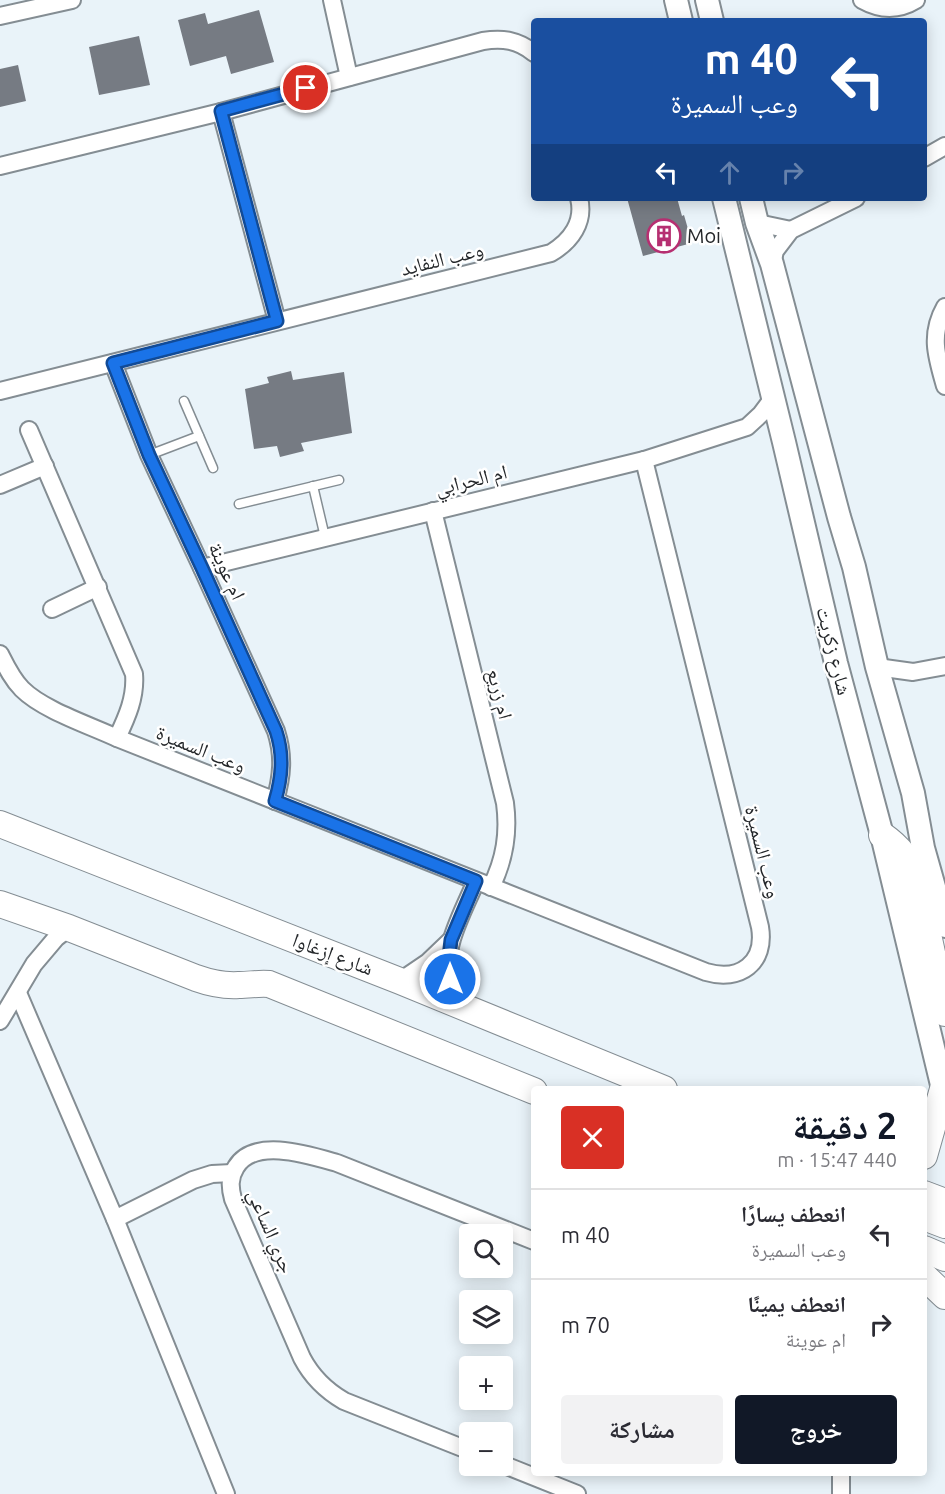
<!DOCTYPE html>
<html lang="ar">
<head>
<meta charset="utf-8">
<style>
	body { margin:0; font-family:Ubuntu,"Noto Naskh Arabic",sans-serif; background:#f2f2f3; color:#2b2b33; direction:rtl; height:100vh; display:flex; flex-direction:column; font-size:22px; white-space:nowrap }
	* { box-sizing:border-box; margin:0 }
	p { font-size:20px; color:#7c7c81 }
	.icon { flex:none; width:33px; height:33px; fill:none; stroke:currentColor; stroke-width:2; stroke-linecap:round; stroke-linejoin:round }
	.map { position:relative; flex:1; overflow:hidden; direction:ltr }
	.drawer { position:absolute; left:531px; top:1086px; width:396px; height:390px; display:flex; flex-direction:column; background:#fff; border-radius:6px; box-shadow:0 3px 15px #0003; direction:rtl }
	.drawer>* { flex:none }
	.top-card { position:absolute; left:531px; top:18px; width:396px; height:183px; border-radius:6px; box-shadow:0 3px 15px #0003; direction:rtl; background:#1a4fa0; color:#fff; overflow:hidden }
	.controls { position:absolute; left:459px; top:1224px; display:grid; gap:12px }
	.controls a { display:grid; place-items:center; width:54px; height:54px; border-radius:6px; background:#fff; box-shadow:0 3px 15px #0003; font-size:30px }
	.pin { position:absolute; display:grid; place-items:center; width:51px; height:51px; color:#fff; margin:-26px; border:3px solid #fff; border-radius:50%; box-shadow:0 2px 6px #0007 }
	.me { position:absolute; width:66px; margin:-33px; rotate:0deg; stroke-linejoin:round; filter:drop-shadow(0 0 4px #0008) }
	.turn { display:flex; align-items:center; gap:21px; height:126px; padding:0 30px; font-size:27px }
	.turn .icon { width:78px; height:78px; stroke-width:2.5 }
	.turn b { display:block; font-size:42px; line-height:51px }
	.lanes { display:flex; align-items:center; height:57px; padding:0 30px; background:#0003; justify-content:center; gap:30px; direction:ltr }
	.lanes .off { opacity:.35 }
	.round { display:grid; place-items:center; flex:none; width:63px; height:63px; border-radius:6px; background:#f2f2f3 }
	.headline { display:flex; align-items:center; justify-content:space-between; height:102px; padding:0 30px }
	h1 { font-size:36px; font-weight:700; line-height:45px; color:#111827 }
	.action { display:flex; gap:12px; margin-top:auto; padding:12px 30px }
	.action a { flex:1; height:69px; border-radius:6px; background:#111827; color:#fff; font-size:24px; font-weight:700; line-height:69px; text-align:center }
	.action a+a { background:#f2f2f3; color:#2b2b33 }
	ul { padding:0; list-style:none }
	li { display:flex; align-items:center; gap:18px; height:90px; padding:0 30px; border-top:2px solid #e1e1e2 }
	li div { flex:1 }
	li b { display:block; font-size:22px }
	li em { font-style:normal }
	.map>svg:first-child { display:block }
</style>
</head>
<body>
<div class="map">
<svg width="945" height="1494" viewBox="0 0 945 1494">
	<rect width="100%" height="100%" fill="#e9f3f9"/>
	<g fill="#767b83">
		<path d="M259 10 274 62 231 74 226 56 190 66 178 20 205 13 208 24Z"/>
		<path d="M139 36 150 85 99 95 89 47Z"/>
		<path d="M18 65 26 101 0 107V69Z"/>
		<path d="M627 198H677L682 216 684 215 692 243 643 256Z"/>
		<path d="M291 371 293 380 344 372 352 433 301 443 304 451 280 457 277 446 254 449 245 389 269 383 267 377Z"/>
	</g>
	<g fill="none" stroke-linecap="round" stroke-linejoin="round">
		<g stroke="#848d93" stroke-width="11">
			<g id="lane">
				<path d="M184 401 213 468"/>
				<path d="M149 455 199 436"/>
				<path d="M313 486 325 537"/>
				<path d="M239 504 339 480"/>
			</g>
		</g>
		<g stroke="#848d93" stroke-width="20">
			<g id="street">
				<path d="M332 0 349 77"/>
				<path d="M862 0C880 10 898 11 916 0"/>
				<path d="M0 16 72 0"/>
				<path d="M221 112 277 321"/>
				<path d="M924 158 945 146"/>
				<path d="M0 166 221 112 483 41C503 38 518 40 534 53"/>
				<path d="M757 223 791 230"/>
				<path d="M772 264 775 251 791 230 856 198"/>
				<path d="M945 307C929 335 937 358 945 386"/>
				<path d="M113 363 149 455 202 568 276 731C284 756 282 776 275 801"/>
				<path d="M0 391 551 253C571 241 585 222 579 198"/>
				<path d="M29 430 134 674C136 697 127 717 117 738"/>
				<path d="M0 485 45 466"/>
				<path d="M433 511 505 803C509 833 505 859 491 887"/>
				<path d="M202 568 644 460 747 427 761 414 773 398"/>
				<path d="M52 609 98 587"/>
				<path d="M0 654C6 666 12 679 22 689 43 710 89 725 117 738L706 972C740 982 766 963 760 927L644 460"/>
				<path d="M877 667 913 672 945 666"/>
				<path d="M400 981 428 962 451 940"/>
				<path d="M18 993 115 1219 226 1494"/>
				<path d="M456 1004C450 984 445 960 452 939 458 919 468 900 476 881"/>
				<path d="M0 1021 34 964 56 938 69 928"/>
				<path d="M115 1219 193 1180 212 1174 232 1173"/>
				<path d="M470 1451 344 1401C325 1390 312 1377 302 1358L233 1199C230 1188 229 1178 236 1167 254 1137 309 1155 337 1163L534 1241"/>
				<path d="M502 1464 577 1494"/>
				<path d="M841 1494V1473"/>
			</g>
		</g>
		<g stroke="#848d93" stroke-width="26">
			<g id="secondary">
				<path d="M676 0 681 21"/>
				<path d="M707 0 712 21"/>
				<path d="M724 198 784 442 836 663 882 835 943 1089 945 1104"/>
				<path d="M751 198 757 223 772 264 839 517 854 567 877 667 913 793 923 848 945 926"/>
			</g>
		</g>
		<g stroke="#848d93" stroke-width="28">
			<g id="primary">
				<path d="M0 824 400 981 664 1089"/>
				<path d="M882 835C899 847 909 859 916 879L945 1013"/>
				<path d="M0 904 69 928 196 978C210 983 224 986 239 985 250 985 259 983 269 984L534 1091"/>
				<path d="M924 1156 943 1089"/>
				<path d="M924 1194 945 1202"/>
				<path d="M924 1217 945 1225"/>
				<path d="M924 1249 945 1258"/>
				<path d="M924 1276 945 1296"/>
			</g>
		</g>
		<use href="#lane" stroke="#fff" stroke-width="8"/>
		<use href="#street" stroke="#fff" stroke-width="16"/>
		<use href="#secondary" stroke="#fff" stroke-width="22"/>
		<use href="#primary" stroke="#fff" stroke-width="26"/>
	</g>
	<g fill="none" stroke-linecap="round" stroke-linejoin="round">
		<g stroke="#114b97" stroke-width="15">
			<path id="route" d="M306 88 221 111 277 321 113 363 149 455 202 568 276 731C284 755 282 777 275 801L476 881 451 940 448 966 450 979"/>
		</g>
		<use href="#route" stroke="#1a73e8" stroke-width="10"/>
	</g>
	<defs>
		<g id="building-ring" transform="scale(1.725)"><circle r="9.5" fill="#fff" stroke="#b62f71" stroke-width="1.5"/><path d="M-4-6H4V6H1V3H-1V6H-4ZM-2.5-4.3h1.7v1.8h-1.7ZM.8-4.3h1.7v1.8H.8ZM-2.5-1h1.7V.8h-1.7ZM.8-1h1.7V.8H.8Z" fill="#b62f71"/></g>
	</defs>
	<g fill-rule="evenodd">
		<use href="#building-ring" x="664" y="236"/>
	</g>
	<g text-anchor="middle" stroke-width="5" stroke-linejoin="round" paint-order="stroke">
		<g font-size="20" fill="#24272a" stroke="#fff" text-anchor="start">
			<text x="687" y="243">Moi</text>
		</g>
		<g font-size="20" fill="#24272a" stroke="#fff">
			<text transform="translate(442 259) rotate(-14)" y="7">وعب النفايد</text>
			<text transform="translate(471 480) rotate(-14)" y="7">ام الحرابي</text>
			<text transform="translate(227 571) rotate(65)" y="7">ام عوينة</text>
			<text transform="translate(834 651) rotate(76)" y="7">شارع زكريت</text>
			<text transform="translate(500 694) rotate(76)" y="7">ام زريع</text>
			<text transform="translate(201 749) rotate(22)" y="7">وعب السميرة</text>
			<text transform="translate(763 852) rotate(76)" y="7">وعب السميرة</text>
			<text transform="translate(333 954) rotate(21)" y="7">شارع إزغاوا</text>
			<text transform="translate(271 1231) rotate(67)" y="7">جري الساعي</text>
		</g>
	</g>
</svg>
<div class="controls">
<a><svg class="icon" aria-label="search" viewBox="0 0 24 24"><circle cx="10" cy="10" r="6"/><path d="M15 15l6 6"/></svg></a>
<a><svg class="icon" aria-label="layers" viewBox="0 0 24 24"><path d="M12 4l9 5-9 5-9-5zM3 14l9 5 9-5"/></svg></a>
<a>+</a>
<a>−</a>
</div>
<div class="pin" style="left:306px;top:88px;background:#d93025"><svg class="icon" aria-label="arrive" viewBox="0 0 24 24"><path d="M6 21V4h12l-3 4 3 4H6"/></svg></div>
<svg class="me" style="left:450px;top:979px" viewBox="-20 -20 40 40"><circle r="17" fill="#1a73e8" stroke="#fff" stroke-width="3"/><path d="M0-11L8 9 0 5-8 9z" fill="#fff"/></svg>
<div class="top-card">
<div class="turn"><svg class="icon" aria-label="left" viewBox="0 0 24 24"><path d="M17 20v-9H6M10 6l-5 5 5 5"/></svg><div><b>40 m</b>وعب السميرة</div></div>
<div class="lanes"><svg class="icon" aria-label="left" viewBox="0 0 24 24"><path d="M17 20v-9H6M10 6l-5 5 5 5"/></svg><svg class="icon off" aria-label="ahead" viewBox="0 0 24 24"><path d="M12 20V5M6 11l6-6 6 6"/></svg><svg class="icon off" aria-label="right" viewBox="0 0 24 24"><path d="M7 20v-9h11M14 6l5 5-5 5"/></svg></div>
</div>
<section class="drawer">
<div class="headline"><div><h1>2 دقيقة</h1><p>440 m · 15:47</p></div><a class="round" style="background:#d93025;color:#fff"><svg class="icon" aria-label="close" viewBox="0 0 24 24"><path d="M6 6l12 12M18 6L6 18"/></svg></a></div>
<ul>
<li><svg class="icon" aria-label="left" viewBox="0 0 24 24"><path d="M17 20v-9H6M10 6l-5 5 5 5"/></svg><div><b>انعطف يسارًا</b><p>وعب السميرة</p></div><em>40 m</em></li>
<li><svg class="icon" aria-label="right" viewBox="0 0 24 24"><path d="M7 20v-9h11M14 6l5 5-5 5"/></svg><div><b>انعطف يمينًا</b><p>ام عوينة</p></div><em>70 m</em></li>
</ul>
<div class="action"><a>خروج</a><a>مشاركة</a></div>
</section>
</div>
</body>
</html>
